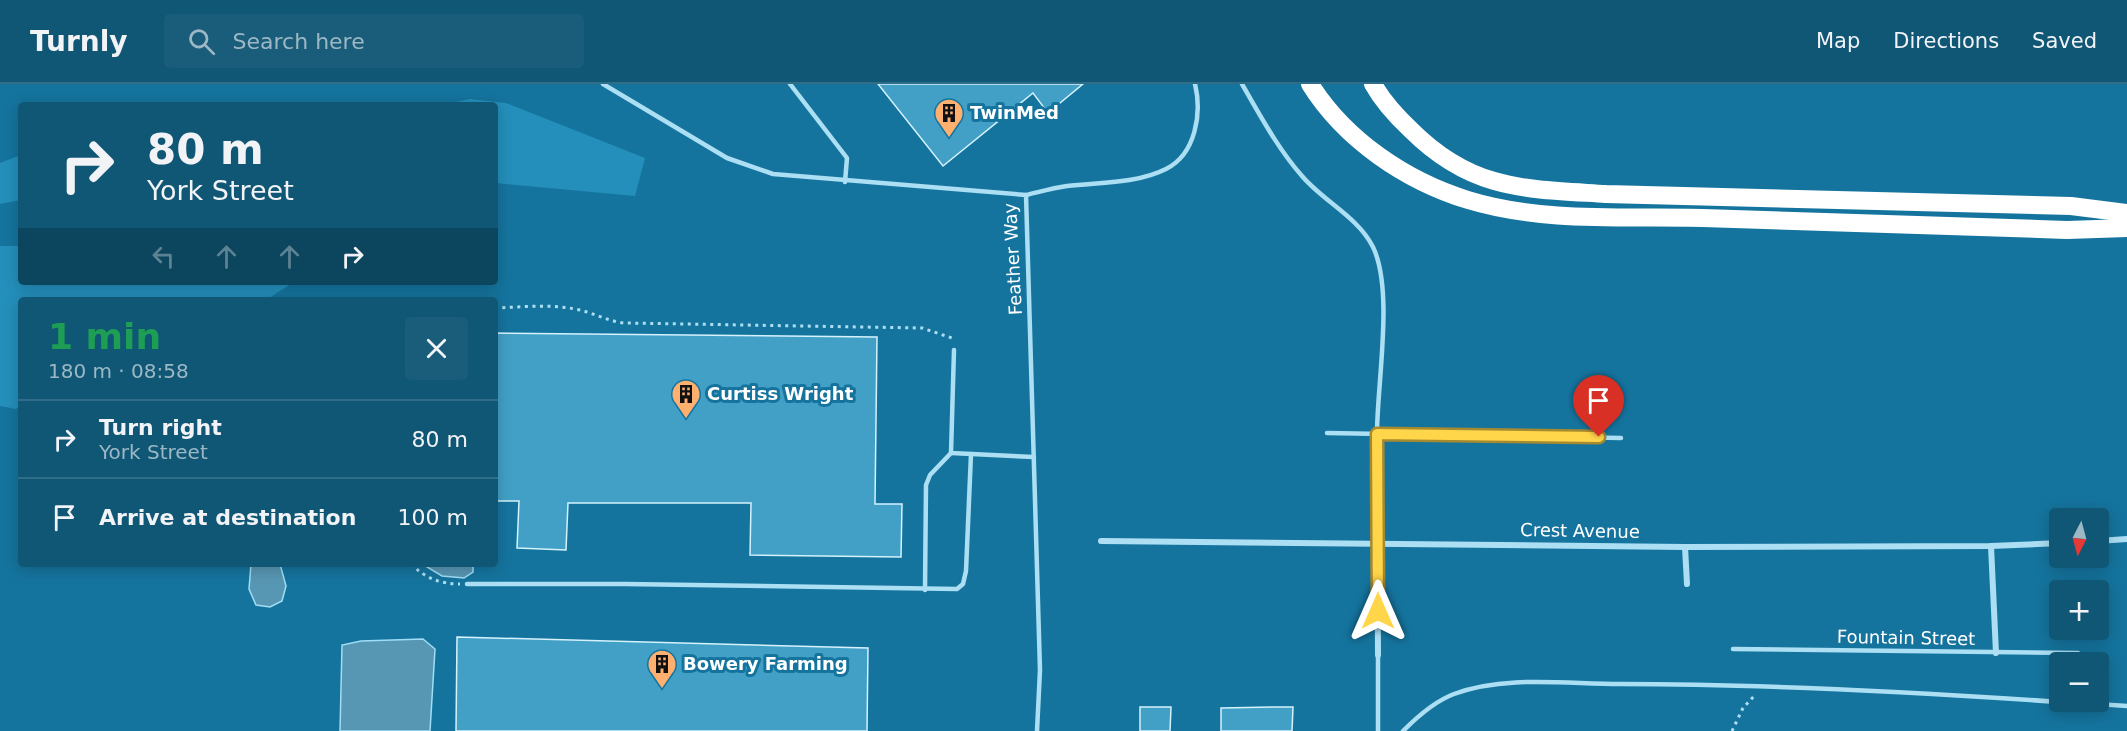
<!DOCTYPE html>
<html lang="en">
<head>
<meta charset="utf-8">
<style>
	body { margin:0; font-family:"DejaVu Sans",sans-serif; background:#195d7b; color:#f1f3f6; height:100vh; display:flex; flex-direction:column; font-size:22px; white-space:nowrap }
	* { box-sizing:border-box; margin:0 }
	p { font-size:20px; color:#9cb8c5 }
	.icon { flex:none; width:33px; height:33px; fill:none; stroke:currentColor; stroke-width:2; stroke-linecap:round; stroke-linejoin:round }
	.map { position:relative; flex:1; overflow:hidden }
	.details { position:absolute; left:18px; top:213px; width:480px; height:270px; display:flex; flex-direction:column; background:#105776; border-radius:6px; box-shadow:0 3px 15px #0003 }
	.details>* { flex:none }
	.top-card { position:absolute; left:18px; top:18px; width:480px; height:183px; border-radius:6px; box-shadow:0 3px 15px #0003; background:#105776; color:#f1f3f6; overflow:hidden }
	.needle { width:39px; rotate:186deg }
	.fabs { position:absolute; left:2049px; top:424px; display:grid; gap:12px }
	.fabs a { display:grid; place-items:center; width:60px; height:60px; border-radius:6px; background:#105776; box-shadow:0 3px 15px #0003; font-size:30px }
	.pin { position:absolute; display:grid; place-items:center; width:51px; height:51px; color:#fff; margin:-62px -26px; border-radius:50% 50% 50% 0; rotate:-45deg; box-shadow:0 0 6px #0007 }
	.pin .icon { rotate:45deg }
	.me { position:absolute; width:66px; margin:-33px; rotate:0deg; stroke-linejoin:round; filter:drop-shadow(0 0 4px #0008) }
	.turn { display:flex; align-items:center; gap:21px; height:126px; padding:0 30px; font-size:27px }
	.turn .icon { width:78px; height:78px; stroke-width:2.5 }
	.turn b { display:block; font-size:42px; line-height:51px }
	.lanes { display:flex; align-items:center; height:57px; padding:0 30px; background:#0003; justify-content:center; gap:30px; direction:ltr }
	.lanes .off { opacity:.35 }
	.round { display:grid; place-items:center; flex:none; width:63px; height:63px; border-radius:6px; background:#195d7b }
	.headline { display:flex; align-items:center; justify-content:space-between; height:102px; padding:0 30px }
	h1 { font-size:36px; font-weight:700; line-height:45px; color:#1e9e55 }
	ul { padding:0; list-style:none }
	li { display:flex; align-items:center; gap:18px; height:78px; padding:0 30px; border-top:2px solid #306d88 }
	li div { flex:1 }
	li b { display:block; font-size:22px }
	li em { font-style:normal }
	header { display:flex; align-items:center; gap:36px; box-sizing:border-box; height:84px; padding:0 30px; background:#105776; border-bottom:2px solid #306d88 }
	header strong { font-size:28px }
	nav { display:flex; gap:33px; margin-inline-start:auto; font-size:21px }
	.search { width:420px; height:54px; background:#195d7b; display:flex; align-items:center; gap:15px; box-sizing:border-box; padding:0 21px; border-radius:6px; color:#9cb8c5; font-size:22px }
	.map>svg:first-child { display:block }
</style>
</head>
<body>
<header>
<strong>Turnly</strong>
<div class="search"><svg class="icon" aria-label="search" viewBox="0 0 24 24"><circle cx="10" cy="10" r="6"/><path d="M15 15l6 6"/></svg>Search here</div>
<nav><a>Map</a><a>Directions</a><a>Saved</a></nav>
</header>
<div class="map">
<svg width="2127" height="647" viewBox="0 0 2127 647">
	<rect width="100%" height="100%" fill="#15749e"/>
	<g fill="#248fbb">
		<path d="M470 15 506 19 645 74 635 112 495 99V21H442Z"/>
		<path d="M21 71V116L0 120V79Z"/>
		<path d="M0 162H21V198H294L266 216H21V322L16 325 0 322Z"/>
	</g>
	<g fill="#5897b3" stroke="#9fdef6" stroke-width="1.5">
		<path d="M251 480H280L286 502 282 517 270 523 256 521 249 505Z"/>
		<path d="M422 480H473V488L464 494 442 492Z"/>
		<path d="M423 555 435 565 430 647H340L342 561 361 557Z"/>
	</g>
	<g fill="#42a0c6" stroke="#d5f2fd" stroke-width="1.5">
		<path d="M878 0H1083L1048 29 1033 9 943 82Z"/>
		<path d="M495 249 877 253 875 420H902L901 473 750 471 751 419H568L566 466 517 464 519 417H495Z"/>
		<path d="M457 553 868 564 867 647H456Z"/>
		<path d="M1140 623H1171L1170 647H1140Z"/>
		<path d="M1274 623H1293L1292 647H1221V624Z"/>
	</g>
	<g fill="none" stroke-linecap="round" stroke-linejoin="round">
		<g stroke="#acdff3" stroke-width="3" stroke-dasharray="3 4.5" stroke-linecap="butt">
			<path d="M495 224C521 223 549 220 575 225 592 228 607 237 624 239L922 244 952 254 953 258"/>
			<path d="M411 480C425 494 440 500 460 500"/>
			<path d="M1732 647 1743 624 1755 611"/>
		</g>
		<g stroke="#acdff3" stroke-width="4.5">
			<path d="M603 0 727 74 773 90 1026 111 1040 586 1037 647"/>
			<path d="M790 0 847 74 845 98"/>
			<path d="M1242 0C1260 31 1278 65 1302 92 1323 117 1358 133 1373 163 1394 207 1377 299 1377 350"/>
			<path d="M1026 111C1039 108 1053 104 1067 102 1099 98 1136 100 1166 85 1196 70 1202 29 1195 0"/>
			<path d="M954 266 951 369 1034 373"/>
			<path d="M1327 349 1621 354"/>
			<path d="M467 500H625L957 505 963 500 966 487 971 370"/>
			<path d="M925 506 926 401 930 391 951 369"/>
			<path d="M1733 565 2078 569"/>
			<path d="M1378 571V647"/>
			<path d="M2066 618 2127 622"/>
			<path d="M1403 647C1417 633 1435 617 1454 610 1505 591 1566 600 1620 600 1767 600 1913 608 2060 618"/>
		</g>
		<g stroke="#acdff3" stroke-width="6">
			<path d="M1377 350 1378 571"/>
			<path d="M1101 457 1685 463 1991 462 2060 459"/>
			<path d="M2098 457 2127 455"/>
			<path d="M1991 462 1996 569"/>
			<path d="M1685 463 1687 500"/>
		</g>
		<g stroke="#fff" stroke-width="18">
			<path d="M1310 0C1345 56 1406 97 1468 116 1543 139 1627 132 1703 134 1825 137 1946 141 2067 146L2127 144"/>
			<path d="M1373 0C1383 18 1396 32 1411 46 1472 107 1526 105 1606 110L2071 122 2127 129"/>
		</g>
	</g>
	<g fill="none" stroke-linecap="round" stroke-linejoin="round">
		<g stroke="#a68a30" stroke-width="15">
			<path id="route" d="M1378 527 1377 350 1599 353"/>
		</g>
		<use href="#route" stroke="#ffd54a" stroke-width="10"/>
	</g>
	<defs>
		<g id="building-pin" transform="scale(1.5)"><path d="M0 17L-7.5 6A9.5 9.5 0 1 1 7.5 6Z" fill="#ffb06f" stroke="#15749e"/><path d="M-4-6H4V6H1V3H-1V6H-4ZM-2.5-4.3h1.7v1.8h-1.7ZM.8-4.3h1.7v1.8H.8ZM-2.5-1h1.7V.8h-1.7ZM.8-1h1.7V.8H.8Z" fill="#111"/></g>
	</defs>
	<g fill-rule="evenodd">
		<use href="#building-pin" x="949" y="29"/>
		<use href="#building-pin" x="686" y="310"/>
		<use href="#building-pin" x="662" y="580"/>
	</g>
	<g text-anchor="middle" stroke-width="6" stroke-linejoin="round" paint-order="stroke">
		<g font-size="18" font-weight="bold" fill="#fff" stroke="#15749e" text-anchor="start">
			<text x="970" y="35">TwinMed</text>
			<text x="707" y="316">Curtiss Wright</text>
			<text x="683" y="586">Bowery Farming</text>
		</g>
		<g font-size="18" fill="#fff" stroke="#15749e">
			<text transform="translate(1013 175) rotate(-93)" y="6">Feather Way</text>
			<text transform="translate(1580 447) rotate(1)" y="6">Crest Avenue</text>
			<text transform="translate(1906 554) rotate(1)" y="6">Fountain Street</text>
		</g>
	</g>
</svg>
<div class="fabs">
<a><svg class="needle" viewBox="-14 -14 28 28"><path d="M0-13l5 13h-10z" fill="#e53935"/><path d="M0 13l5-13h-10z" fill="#9cb8c5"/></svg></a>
<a>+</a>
<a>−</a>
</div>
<div class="pin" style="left:1599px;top:353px;background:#d93025"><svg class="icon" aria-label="arrive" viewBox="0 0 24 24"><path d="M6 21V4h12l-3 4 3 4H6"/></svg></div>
<svg class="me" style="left:1378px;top:527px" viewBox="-20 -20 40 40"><path d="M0-17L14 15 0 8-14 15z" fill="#ffd54a" stroke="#fff" stroke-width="4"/></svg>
<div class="top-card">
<div class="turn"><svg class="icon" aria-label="right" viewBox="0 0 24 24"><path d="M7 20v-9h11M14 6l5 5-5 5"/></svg><div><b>80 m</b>York Street</div></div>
<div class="lanes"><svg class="icon off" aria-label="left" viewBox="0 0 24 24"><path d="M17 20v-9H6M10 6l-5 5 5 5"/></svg><svg class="icon off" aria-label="ahead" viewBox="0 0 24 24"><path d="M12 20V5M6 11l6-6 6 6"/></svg><svg class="icon off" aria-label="ahead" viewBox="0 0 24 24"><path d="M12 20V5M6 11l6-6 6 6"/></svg><svg class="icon" aria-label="right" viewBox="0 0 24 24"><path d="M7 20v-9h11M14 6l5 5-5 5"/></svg></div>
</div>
<section class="details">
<div class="headline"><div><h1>1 min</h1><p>180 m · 08:58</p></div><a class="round"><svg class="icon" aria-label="close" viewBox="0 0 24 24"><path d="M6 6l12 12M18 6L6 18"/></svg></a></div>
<ul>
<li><svg class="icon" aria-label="right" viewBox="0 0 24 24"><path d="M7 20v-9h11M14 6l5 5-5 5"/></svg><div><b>Turn right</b><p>York Street</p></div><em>80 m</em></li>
<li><svg class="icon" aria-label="arrive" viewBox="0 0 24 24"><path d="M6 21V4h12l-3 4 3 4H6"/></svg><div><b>Arrive at destination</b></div><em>100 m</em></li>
</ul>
</section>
</div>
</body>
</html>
